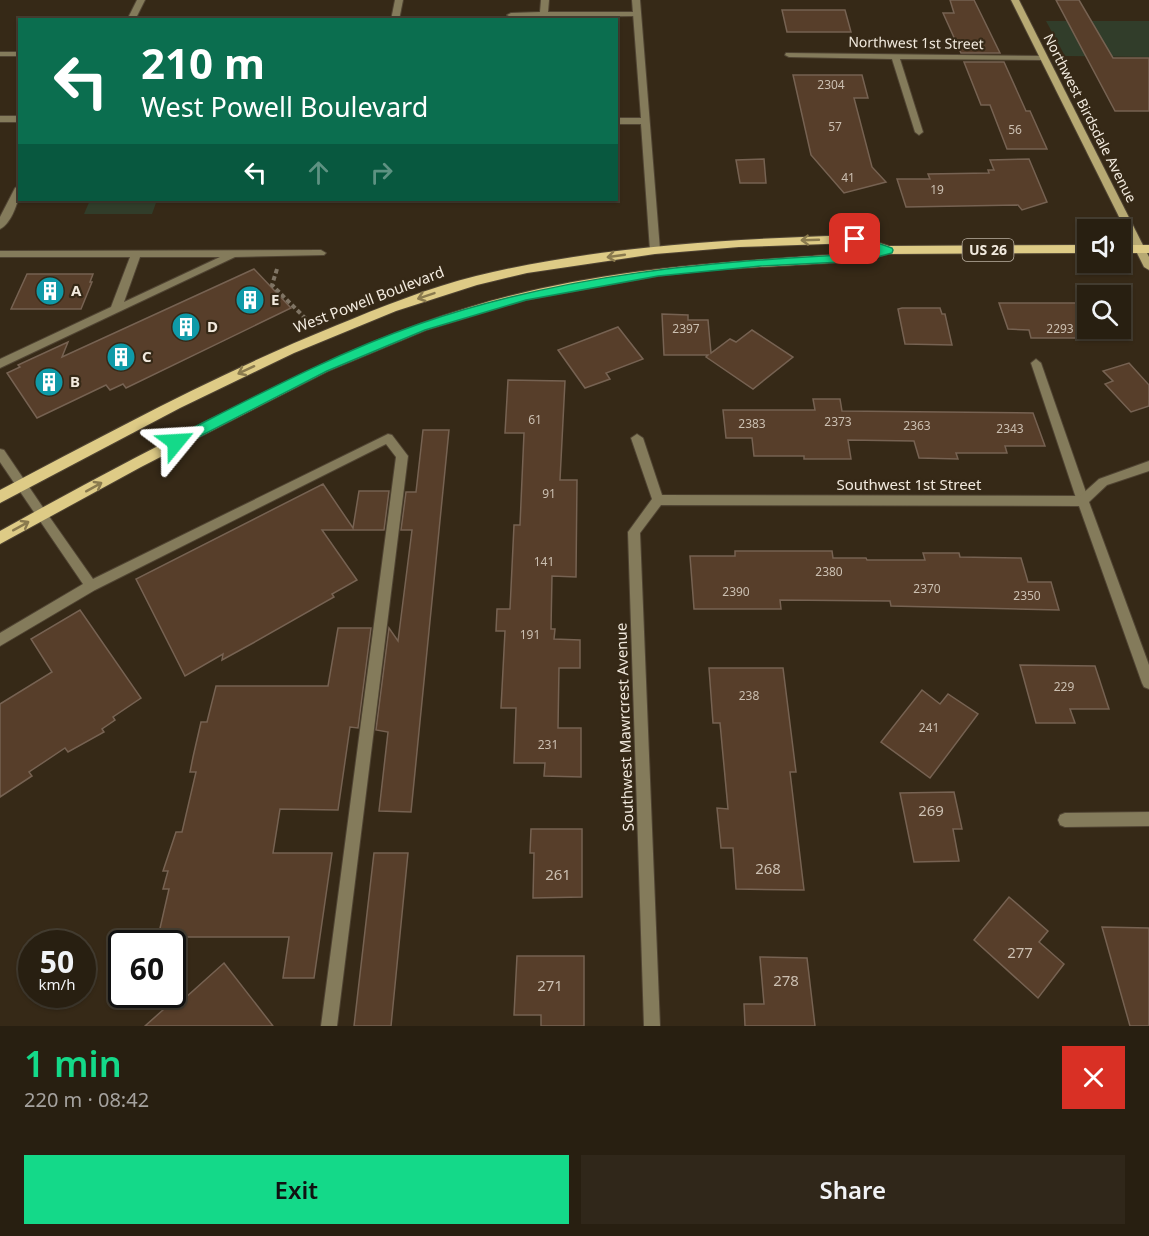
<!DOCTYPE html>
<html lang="en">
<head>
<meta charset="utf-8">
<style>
	body { margin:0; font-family:"Noto Sans",sans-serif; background:#30271a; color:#f1f3f6; height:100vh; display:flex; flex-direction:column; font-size:22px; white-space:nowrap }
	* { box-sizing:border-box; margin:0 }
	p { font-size:20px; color:#a5a29f }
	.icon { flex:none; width:33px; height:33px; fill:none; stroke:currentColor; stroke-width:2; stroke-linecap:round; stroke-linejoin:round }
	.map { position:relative; height:1026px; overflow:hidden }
	.sheet { display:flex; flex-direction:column; background:#281f11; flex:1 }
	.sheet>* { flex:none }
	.banner { position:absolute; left:18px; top:18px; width:600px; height:183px; border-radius:0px; box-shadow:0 2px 4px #0004,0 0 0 2px #443d31; background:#0b6e4f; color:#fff; overflow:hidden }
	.fabs { position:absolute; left:1077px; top:219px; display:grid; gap:12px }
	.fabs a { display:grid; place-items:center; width:54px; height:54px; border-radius:0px; background:#281f11; box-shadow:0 2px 4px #0004,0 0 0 2px #443d31; font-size:30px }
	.speed { position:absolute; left:18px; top:930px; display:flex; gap:12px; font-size:30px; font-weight:700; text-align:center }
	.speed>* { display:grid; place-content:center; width:78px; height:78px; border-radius:50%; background:#281f11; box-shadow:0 2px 4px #0004,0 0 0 2px #443d31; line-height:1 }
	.speed small { font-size:15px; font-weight:400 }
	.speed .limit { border:3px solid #111; border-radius:9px; background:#fff; color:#111 }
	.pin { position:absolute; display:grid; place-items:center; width:51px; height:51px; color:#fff; margin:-26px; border-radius:12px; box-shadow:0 3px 9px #0006 }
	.me { position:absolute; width:66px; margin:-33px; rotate:63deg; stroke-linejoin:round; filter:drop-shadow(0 0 4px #0008) }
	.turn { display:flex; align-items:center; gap:21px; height:126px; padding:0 24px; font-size:27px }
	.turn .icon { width:78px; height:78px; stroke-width:2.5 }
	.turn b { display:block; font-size:42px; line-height:51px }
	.lanes { display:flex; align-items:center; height:57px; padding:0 24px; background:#0003; justify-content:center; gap:30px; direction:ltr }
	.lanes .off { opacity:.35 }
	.round { display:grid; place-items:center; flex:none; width:63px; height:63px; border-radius:0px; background:#30271a }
	.headline { display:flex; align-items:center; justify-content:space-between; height:102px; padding:0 24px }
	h1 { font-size:36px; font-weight:600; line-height:45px; color:#14d989 }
	.action { display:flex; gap:12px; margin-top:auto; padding:12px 24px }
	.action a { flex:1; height:69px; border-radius:0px; background:#14d989; color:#111; font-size:24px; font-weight:600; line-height:69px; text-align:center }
	.action a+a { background:#30271a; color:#f1f3f6 }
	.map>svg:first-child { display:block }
</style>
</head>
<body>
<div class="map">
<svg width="1149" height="1026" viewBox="0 0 1149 1026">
	<rect width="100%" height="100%" fill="#362917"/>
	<g fill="#313d2a">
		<path d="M1046 21H1149V57L1065 56Z"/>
		<path d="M90 200H157L152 214H84Z"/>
	</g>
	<g fill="#573e2a" stroke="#766252" stroke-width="1.5">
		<path d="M950 0H974L1000 53H961L943 13H954Z"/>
		<path d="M1056 0H1079L1113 58H1149V111H1115Z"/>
		<path d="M782 10H845L851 32H787Z"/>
		<path d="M964 62H1004L1026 111H1030L1047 149H1007L990 105H981Z"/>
		<path d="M793 75H862L868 98H854L872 167 886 182 844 193 811 155Z"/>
		<path d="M764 159 766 183H740L736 160Z"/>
		<path d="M1029 159 1047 202 1022 210 1018 205 906 207 897 179H930L928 174 989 173 988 170H994L990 160Z"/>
		<path d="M254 269 291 308 126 388 123 384 110 390 106 385 37 418 7 373 20 367 18 365 68 342 62 357Z"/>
		<path d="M27 274H93L90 282H92L81 309H11Z"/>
		<path d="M999 303H1084L1088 312V328H1094L1098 338H1031L1029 330 1008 329Z"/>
		<path d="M902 308H940L942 314H945L952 345 905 344 898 309Z"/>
		<path d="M662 314 688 315V320H708L711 353 730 339 736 342 752 330 793 357 753 389 706 357 708 355H664Z"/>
		<path d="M618 327 643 359 606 373 610 379 585 388 558 350Z"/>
		<path d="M1129 363 1149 385V406L1131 412 1105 384 1113 381 1103 371Z"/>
		<path d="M508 380 565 381 560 480H577L576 577 552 576 551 629H555L554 639 580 640V668H559L558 728H581V777L544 776 545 763H514L516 708H501L505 631H496L497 609H510L514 525H520L524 433H505Z"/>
		<path d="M813 399H840L842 411 1033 413 1045 446H1005L1007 453H956L958 459 919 458 914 441 848 440 851 459H804V456H754L752 438H726L723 410H815Z"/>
		<path d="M423 430H449L411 812 379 811 388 732 376 730 389 628 398 641 412 530H401L406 492H416Z"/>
		<path d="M323 484 353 528 359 491H389L384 530H322L357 580 332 594 334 597 253 643 222 660 223 654 185 676 136 579Z"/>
		<path d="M735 551H832L833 558H866L867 560H925L923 553H959L960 557 1021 558 1028 582H1051L1059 610 891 606 890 601 780 600 781 609H694L690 556H735Z"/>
		<path d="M80 610 141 698 113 717 115 720 102 729 104 732 68 752 65 748 29 772 32 776 0 797V704L52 672 31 639Z"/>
		<path d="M338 628H371L358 728 350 727 338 810 280 809 273 853H332L314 978H283L289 937H158L169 889H163L168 871H163L176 832H182L196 772H190L193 757 201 722H207L216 686H328Z"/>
		<path d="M1020 665 1095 666 1109 709H1070L1075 723H1036Z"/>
		<path d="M709 668H783L796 772H790L804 890 736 889 733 848H721L717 808 728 809 720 723H713Z"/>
		<path d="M922 690 940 704 948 694 978 714 930 778 881 742Z"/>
		<path d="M954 792 962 829H953L959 861 914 862 900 793Z"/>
		<path d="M531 829H582V897L533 898 534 853H530Z"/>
		<path d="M374 853H408L391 1026H354Z"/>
		<path d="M1009 897 1048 931 1039 942 1064 964 1038 998 974 940Z"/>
		<path d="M1102 927 1149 928V1026H1130Z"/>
		<path d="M517 956H584V1026H541V1015H514Z"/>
		<path d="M760 957 807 958 815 1026H745L744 1004H764Z"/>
		<path d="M224 963 273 1026H145L182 993 185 998Z"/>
	</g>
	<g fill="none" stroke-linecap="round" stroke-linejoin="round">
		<g stroke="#504433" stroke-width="2">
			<g id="lane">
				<path d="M137 0H145L135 20H127Z"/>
				<path d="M541 0H549L548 12H637L641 14 637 16 548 17V20H540V17H511L507 15 511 13 540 12Z"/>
				<rect x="0" y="52" width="20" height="4"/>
				<path d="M321 250 326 253 324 255 235 257 0 368V359L111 307 130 257H0V251ZM140 257H220L124 302Z"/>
				<path d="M1036 359 1041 363 1089 501 1087 504H1079L1077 501 1031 363Z"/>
				<path d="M388 434 392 435 408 456 337 1026H321L396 457 386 444 95 590 0 646V633L83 584 38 518 36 515 38 512H46L93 579Z"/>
			</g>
		</g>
		<g stroke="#504433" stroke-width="2">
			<g id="street">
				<path d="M395 0H403L399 20H391Z"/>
				<path d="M632 0H640L660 250 655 253 650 250 641 124H616V118H641Z"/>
				<path d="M786 53 1043 56 1047 58 1043 60 900 59 923 132 919 135 915 132 892 59 789 57 785 55Z"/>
				<rect x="0" y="116" width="20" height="6"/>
				<path d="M20 185C20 199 12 223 0 229V217L15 188Z"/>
				<path d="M637 434 643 438 662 495 1080 496 1099 479 1149 461V471L1107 485 1089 502 1149 665V689L1144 687 1142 683 1079 506 661 505 640 533 660 1026H644L628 532 652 499 631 438Z"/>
				<path d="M0 449 4 450 46 512 48 515 46 518H38L0 462Z"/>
				<path d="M1149 812V826L1065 827 1060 825 1058 820 1060 815 1065 813Z"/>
			</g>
		</g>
		<g stroke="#504433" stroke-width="2">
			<path id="secondary" d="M1011 0H1019L1149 257V270L1144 267Z"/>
		</g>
		<g stroke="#504433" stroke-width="2">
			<g id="primary">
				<path d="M855 235 889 246 1088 245V253L888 254 862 261 709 270 658 276 526 300 426 330 328 371 141 467 0 544V531C77 488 154 447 233 408 310 369 387 332 470 307 597 268 730 261 862 253L874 250 854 243 739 247 655 254 527 273 477 285 396 311 294 353 180 408 0 503V490C110 432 219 373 335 326 381 307 428 288 476 276 600 246 728 239 855 235Z"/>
				<rect x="1120" y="245" width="29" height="8"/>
			</g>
		</g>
		<path stroke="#7f7464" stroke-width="4" stroke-dasharray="4.5 3" stroke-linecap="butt" d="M277 269 272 285 310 323"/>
		<use href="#lane" fill="#847b5b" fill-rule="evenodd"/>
		<use href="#street" fill="#847b5b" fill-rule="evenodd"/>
		<use href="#secondary" fill="#b7a973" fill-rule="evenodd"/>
		<use href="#primary" fill="#decb86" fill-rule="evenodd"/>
	</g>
	<defs><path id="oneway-shaft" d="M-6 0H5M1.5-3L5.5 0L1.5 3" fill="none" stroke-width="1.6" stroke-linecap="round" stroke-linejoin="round" transform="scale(1.5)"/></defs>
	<g stroke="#8a7a4e">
		<use href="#oneway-shaft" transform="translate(810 240) rotate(178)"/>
		<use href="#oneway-shaft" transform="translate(616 256) rotate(172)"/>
		<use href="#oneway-shaft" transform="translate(426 296) rotate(161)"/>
		<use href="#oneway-shaft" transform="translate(246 370) rotate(155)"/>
		<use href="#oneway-shaft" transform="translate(94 487) rotate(-29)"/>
		<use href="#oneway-shaft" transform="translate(21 526) rotate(-29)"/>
	</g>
	<path fill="#14d989" stroke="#0d8d59" stroke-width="1.5" d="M855 235 892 248 893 250 892 253 862 261 761 266 658 276 526 300 425 330 327 371 181 446H171L169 442 171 439C252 398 333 354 419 324 564 274 710 261 862 254L875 250 851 241 849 239Z"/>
	<defs>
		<g id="building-disc" transform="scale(1.5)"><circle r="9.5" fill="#0f9aa8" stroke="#362917"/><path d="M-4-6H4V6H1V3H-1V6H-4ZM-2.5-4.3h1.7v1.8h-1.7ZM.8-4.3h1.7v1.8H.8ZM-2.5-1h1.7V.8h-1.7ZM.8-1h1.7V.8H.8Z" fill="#fff"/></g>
	</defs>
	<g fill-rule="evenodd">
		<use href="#building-disc" x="50" y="291"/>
		<use href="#building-disc" x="250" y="300"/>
		<use href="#building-disc" x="186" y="327"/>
		<use href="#building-disc" x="121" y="357"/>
		<use href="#building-disc" x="49" y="382"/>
	</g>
	<g text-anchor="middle" stroke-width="4.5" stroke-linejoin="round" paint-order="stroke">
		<g font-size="12" fill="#cbbfb1">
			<text x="831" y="89">2304</text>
			<text x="835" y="131">57</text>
			<text x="1015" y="134">56</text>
			<text x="848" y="182">41</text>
			<text x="937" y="194">19</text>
			<text x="686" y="333">2397</text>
			<text x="1060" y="333">2293</text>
			<text x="535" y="424">61</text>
			<text x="838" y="426">2373</text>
			<text x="752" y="428">2383</text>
			<text x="917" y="430">2363</text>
			<text x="1010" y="433">2343</text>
			<text x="549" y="498">91</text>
			<text x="544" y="566">141</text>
			<text x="829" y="576">2380</text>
			<text x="927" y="593">2370</text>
			<text x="736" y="596">2390</text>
			<text x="1027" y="600">2350</text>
			<text x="530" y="639">191</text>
			<text x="1064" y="691">229</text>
			<text x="749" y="700">238</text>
			<text x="929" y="732">241</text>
			<text x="548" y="749">231</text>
		</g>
		<g font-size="14" fill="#f2eade" stroke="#362917">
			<text transform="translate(916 43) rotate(1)" y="5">Northwest 1st Street</text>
			<text transform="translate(1090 118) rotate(63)" y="5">Northwest Birdsdale Avenue</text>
		</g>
		<rect fill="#362917" stroke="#bab0a2" stroke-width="1.5" x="962.5" y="239" width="51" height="22" rx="4.5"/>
		<g font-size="14" font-weight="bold" fill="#f2eade">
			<text x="988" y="255">US 26</text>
		</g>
		<g font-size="15" font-weight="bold" fill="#f2eade" stroke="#362917" text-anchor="start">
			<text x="71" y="296">A</text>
			<text x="271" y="305">E</text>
			<text x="207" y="332">D</text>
			<text x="142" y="362">C</text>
			<text x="70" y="387">B</text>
		</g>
		<g font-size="15" fill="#f2eade" stroke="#362917">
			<text transform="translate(369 300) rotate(-21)" y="5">West Powell Boulevard</text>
			<text x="909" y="490">Southwest 1st Street</text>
			<text transform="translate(625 727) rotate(-92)" y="5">Southwest Mawrcrest Avenue</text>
		</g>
		<g font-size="15" fill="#cbbfb1">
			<text x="931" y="816">269</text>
			<text x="768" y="874">268</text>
			<text x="558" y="880">261</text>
			<text x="1020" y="958">277</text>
			<text x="786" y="986">278</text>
			<text x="550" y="991">271</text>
		</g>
	</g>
</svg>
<div class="fabs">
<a><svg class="icon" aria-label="sound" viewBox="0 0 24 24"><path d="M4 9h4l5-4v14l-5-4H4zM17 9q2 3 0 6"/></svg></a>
<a><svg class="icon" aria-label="search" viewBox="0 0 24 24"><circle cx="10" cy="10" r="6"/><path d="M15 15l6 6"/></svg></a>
</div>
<div class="speed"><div>50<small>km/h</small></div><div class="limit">60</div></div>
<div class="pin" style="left:855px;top:239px;background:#d93025"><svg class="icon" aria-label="arrive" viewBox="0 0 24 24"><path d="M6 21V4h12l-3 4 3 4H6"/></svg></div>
<svg class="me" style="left:176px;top:442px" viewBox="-20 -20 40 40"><path d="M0-17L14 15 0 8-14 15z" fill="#14d989" stroke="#fff" stroke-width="4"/></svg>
<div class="banner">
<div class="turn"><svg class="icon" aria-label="left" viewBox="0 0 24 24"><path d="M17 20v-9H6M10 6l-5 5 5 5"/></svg><div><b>210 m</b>West Powell Boulevard</div></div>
<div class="lanes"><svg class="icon" aria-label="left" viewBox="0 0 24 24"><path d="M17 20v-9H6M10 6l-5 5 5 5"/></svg><svg class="icon off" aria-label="ahead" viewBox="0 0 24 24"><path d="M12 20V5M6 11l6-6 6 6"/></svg><svg class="icon off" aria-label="right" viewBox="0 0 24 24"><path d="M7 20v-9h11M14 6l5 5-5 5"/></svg></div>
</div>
</div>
<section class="sheet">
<div class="headline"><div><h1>1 min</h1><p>220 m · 08:42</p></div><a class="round" style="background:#d93025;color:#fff"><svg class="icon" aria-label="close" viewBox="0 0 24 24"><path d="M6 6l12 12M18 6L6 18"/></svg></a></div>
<div class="action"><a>Exit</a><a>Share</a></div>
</section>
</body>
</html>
